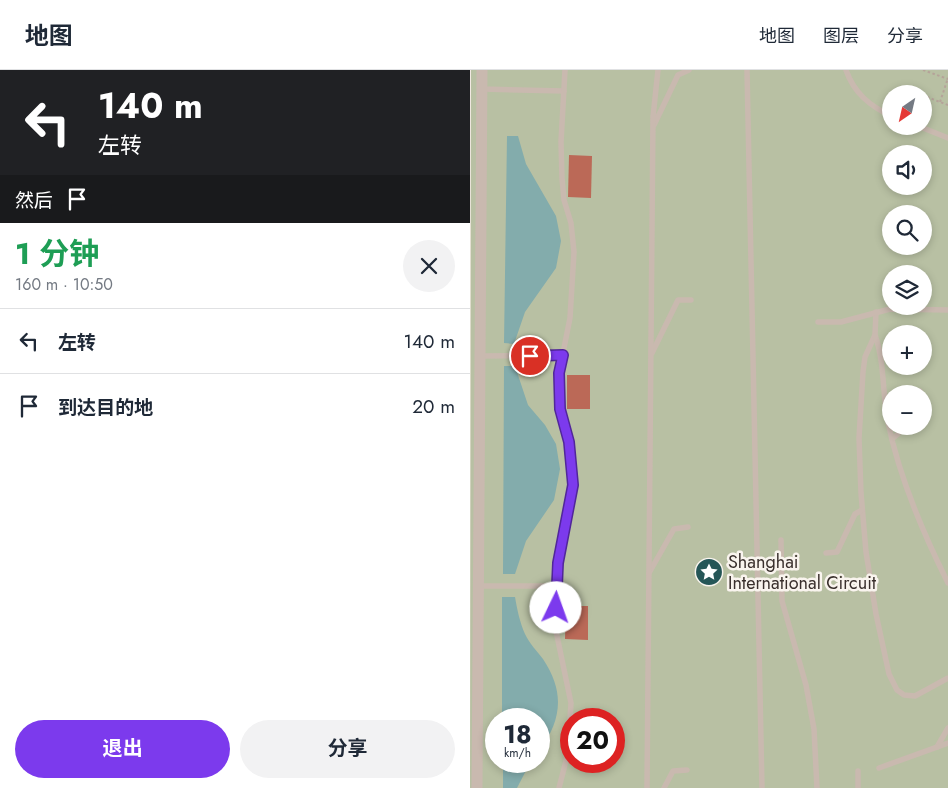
<!DOCTYPE html>
<html lang="zh">
<head>
<meta charset="utf-8">
<style>
	body { margin:0; font-family:Jost,"Noto Sans SC",sans-serif; background:#f2f2f3; color:#1f2937; height:100vh; display:flex; flex-direction:column; font-size:19px; white-space:nowrap }
	* { box-sizing:border-box; margin:0 }
	p { font-size:16px; color:#747a83 }
	.icon { flex:none; width:28px; height:28px; fill:none; stroke:currentColor; stroke-width:2; stroke-linecap:round; stroke-linejoin:round }
	.map { position:relative; flex:1; overflow:hidden }
	.side { display:flex; flex-direction:column; background:#fff; width:470px }
	.side>* { flex:none }
	.top-card { background:#202124; color:#fff; overflow:hidden }
	.needle { width:32px; rotate:214deg }
	.tools { position:absolute; left:412px; top:15px; display:grid; gap:10px }
	.tools a { display:grid; place-items:center; width:50px; height:50px; border-radius:50%; background:#fff; box-shadow:0 2px 8px #0003; font-size:25px }
	.speed { position:absolute; left:15px; top:638px; display:flex; gap:10px; font-size:25px; font-weight:700; text-align:center }
	.speed>* { display:grid; place-content:center; width:65px; height:65px; border-radius:50%; background:#fff; box-shadow:0 2px 8px #0003; line-height:1 }
	.speed small { font-size:12px; font-weight:400 }
	.speed .limit { border:8px solid #d22; background:#fff; color:#111 }
	.pin { position:absolute; display:grid; place-items:center; width:42px; height:42px; color:#fff; margin:-21px; border:2px solid #fff; border-radius:50%; box-shadow:0 1px 5px #0007 }
	.me { position:absolute; width:55px; margin:-28px; rotate:3deg; stroke-linejoin:round; filter:drop-shadow(0 0 4px #0008) }
	.turn { display:flex; align-items:center; gap:18px; height:105px; padding:0 15px; font-size:22px }
	.turn .icon { width:65px; height:65px; stroke-width:2.5 }
	.turn b { display:block; font-size:35px; line-height:42px }
	.then { display:flex; align-items:center; height:48px; padding:0 15px; background:#0003; gap:10px; font-size:19px }
	.round { display:grid; place-items:center; flex:none; width:52px; height:52px; border-radius:26px; background:#f2f2f3 }
	.head { display:flex; align-items:center; justify-content:space-between; height:85px; padding:0 15px }
	h1 { font-size:30px; font-weight:700; line-height:38px; color:#1e9e55 }
	.button { display:flex; gap:10px; margin-top:auto; padding:10px 15px }
	.button a { flex:1; height:58px; border-radius:30px; background:#7c3aed; color:#fff; font-size:20px; font-weight:700; line-height:58px; text-align:center }
	.button a+a { background:#f2f2f3; color:#1f2937 }
	ul { padding:0; list-style:none }
	li { display:flex; align-items:center; gap:15px; height:65px; padding:0 15px; border-top:1px solid #e0e1e3 }
	li div { flex:1 }
	li b { display:block; font-size:19px }
	li em { font-style:normal }
	header { display:flex; align-items:center; gap:30px; box-sizing:border-box; height:70px; padding:0 25px; background:#fff; border-bottom:1px solid #e0e1e3 }
	header strong { font-size:24px }
	nav { display:flex; gap:28px; margin-inline-start:auto; font-size:18px }
	main { display:flex; flex:1; min-height:0 }
	.map>svg:first-child { display:block }
</style>
</head>
<body>
<header>
<strong>地图</strong>
<nav><a>地图</a><a>图层</a><a>分享</a></nav>
</header>
<main>
<section class="side">
<div class="top-card">
<div class="turn"><svg class="icon" aria-label="left" viewBox="0 0 24 24"><path d="M17 20v-9H6M10 6l-5 5 5 5"/></svg><div><b>140 m</b>左转</div></div>
<div class="then">然后<svg class="icon" aria-label="arrive" viewBox="0 0 24 24"><path d="M6 21V4h12l-3 4 3 4H6"/></svg></div>
</div>
<div class="head"><div><h1>1 分钟</h1><p>160 m · 10:50</p></div><a class="round"><svg class="icon" aria-label="close" viewBox="0 0 24 24"><path d="M6 6l12 12M18 6L6 18"/></svg></a></div>
<ul>
<li><svg class="icon" aria-label="left" viewBox="0 0 24 24"><path d="M17 20v-9H6M10 6l-5 5 5 5"/></svg><div><b>左转</b></div><em>140 m</em></li>
<li><svg class="icon" aria-label="arrive" viewBox="0 0 24 24"><path d="M6 21V4h12l-3 4 3 4H6"/></svg><div><b>到达目的地</b></div><em>20 m</em></li>
</ul>
<div class="button"><a>退出</a><a>分享</a></div>
</section>
<div class="map">
<svg width="478" height="718" viewBox="0 0 478 718">
	<rect width="100%" height="100%" fill="#f2e9e2"/>
	<path fill="#b8c0a3" fill-rule="evenodd" d="M1 0H478V718H0ZM421 24H454V56H421ZM421 84H454V116H421ZM421 144H454V176H421ZM421 204H454V236H421ZM421 264H454V296H421ZM421 324H454V356H421ZM26 649H69V691H26ZM101 649H144V691H101Z"/>
	<g fill="#83acac">
		<path d="M37 66H48L56 94 86 146 91 171 86 198 55 242 44 274 34 273Z"/>
		<path d="M34 296H45L58 335 75 355 86 374 90 399 84 430 56 471 45 504H33Z"/>
		<path d="M32 527H45C47 539 50 553 55 564 59 573 67 581 73 589 95 622 92 650 69 681V649H32Z"/>
		<path d="M33 691H61L47 718H33Z"/>
	</g>
	<g fill="#bb6957">
		<path d="M99 85 122 86 121 128 98 127Z"/>
		<rect x="97" y="305" width="23" height="34"/>
		<path d="M96 536H118V570L95 569Z"/>
	</g>
	<g fill="none" stroke-linecap="round" stroke-linejoin="round">
		<g stroke="#b5a399" stroke-width="2" stroke-dasharray="2.5 2.5" stroke-linecap="butt">
			<path d="M453 0 478 9"/>
			<path d="M457 27 478 35"/>
			<path d="M470 32 478 8"/>
		</g>
		<g stroke="#c9b9af" stroke-width="5.5">
			<path d="M277 0 292 718"/>
			<path d="M376 0C384 23 400 36 421 46"/>
			<path d="M12 19 94 21"/>
			<path d="M184 55 208 5 219 0"/>
			<path d="M448 56 478 68"/>
			<path d="M406 242 405 265 395 287 393 302 389 368 391 423 396 482 406 544 419 604 427 620 434 625 445 626 478 608"/>
			<path d="M348 252H371L420 239 478 240"/>
			<path d="M405 265C415 293 412 323 418 352 429 407 453 463 478 513"/>
			<path d="M182 283 208 230H221"/>
			<path d="M10 286 93 285"/>
			<path d="M443 324 450 321"/>
			<path d="M422 369 428 364 431 356"/>
			<path d="M311 470 312 531 336 615 344 659 347 718"/>
			<path d="M356 483 367 482 385 444 392 440"/>
			<path d="M179 503 204 459 218 457"/>
			<path d="M8 516H87"/>
			<path d="M467 677 478 658"/>
			<path d="M409 698 478 673"/>
			<path d="M89 718 98 683 101 633 86 561V538L88 493 103 415 99 372 90 339 89 303 100 248 104 182 101 153 94 130 92 108 91 72 95 0"/>
			<path d="M177 718 183 47 188 0"/>
			<path d="M194 718 203 701 217 700"/>
			<path d="M388 718V701"/>
		</g>
		<path stroke="#c9b9af" stroke-width="11" d="M7 718 12 0"/>
	</g>
	<g fill="none" stroke-linecap="round" stroke-linejoin="round">
		<g stroke="#51269a" stroke-width="12">
			<path id="route" d="M60 286 93 285 89 303 90 339 99 372 103 415 88 493 86 538"/>
		</g>
		<use href="#route" stroke="#7c3aed" stroke-width="9"/>
	</g>
	<defs>
		<g id="sight-disc" transform="scale(1.4375)"><circle r="9.5" fill="#255657" stroke="#f9f4ee"/><path d="M0-6L1.8-2.2L6-1.7L2.9 1.2L3.7 5.4L0 3.3L-3.7 5.4L-2.9 1.2L-6-1.7L-1.8-2.2Z" fill="#fff"/></g>
	</defs>
	<g fill-rule="evenodd">
		<use href="#sight-disc" x="239" y="502"/>
	</g>
	<g text-anchor="middle" stroke-width="5" stroke-linejoin="round" paint-order="stroke">
		<g font-size="18" fill="#392f2c" stroke="#f9f4ee" text-anchor="start">
			<text x="258" y="498">Shanghai<tspan x="258" dy="21">International Circuit</tspan></text>
		</g>
	</g>
</svg>
<div class="tools">
<a><svg class="needle" viewBox="-14 -14 28 28"><path d="M0-13l5 13h-10z" fill="#e53935"/><path d="M0 13l5-13h-10z" fill="#747a83"/></svg></a>
<a><svg class="icon" aria-label="sound" viewBox="0 0 24 24"><path d="M4 9h4l5-4v14l-5-4H4zM17 9q2 3 0 6"/></svg></a>
<a><svg class="icon" aria-label="search" viewBox="0 0 24 24"><circle cx="10" cy="10" r="6"/><path d="M15 15l6 6"/></svg></a>
<a><svg class="icon" aria-label="layers" viewBox="0 0 24 24"><path d="M12 4l9 5-9 5-9-5zM3 14l9 5 9-5"/></svg></a>
<a>+</a>
<a>−</a>
</div>
<div class="speed"><div>18<small>km/h</small></div><div class="limit">20</div></div>
<div class="pin" style="left:60px;top:286px;background:#d93025"><svg class="icon" aria-label="arrive" viewBox="0 0 24 24"><path d="M6 21V4h12l-3 4 3 4H6"/></svg></div>
<svg class="me" style="left:86px;top:538px" viewBox="-20 -20 40 40"><circle r="19" fill="#fff"/><path d="M0-13L10 11 0 6-10 11z" fill="#7c3aed"/></svg>
</div>
</main>
</body>
</html>
